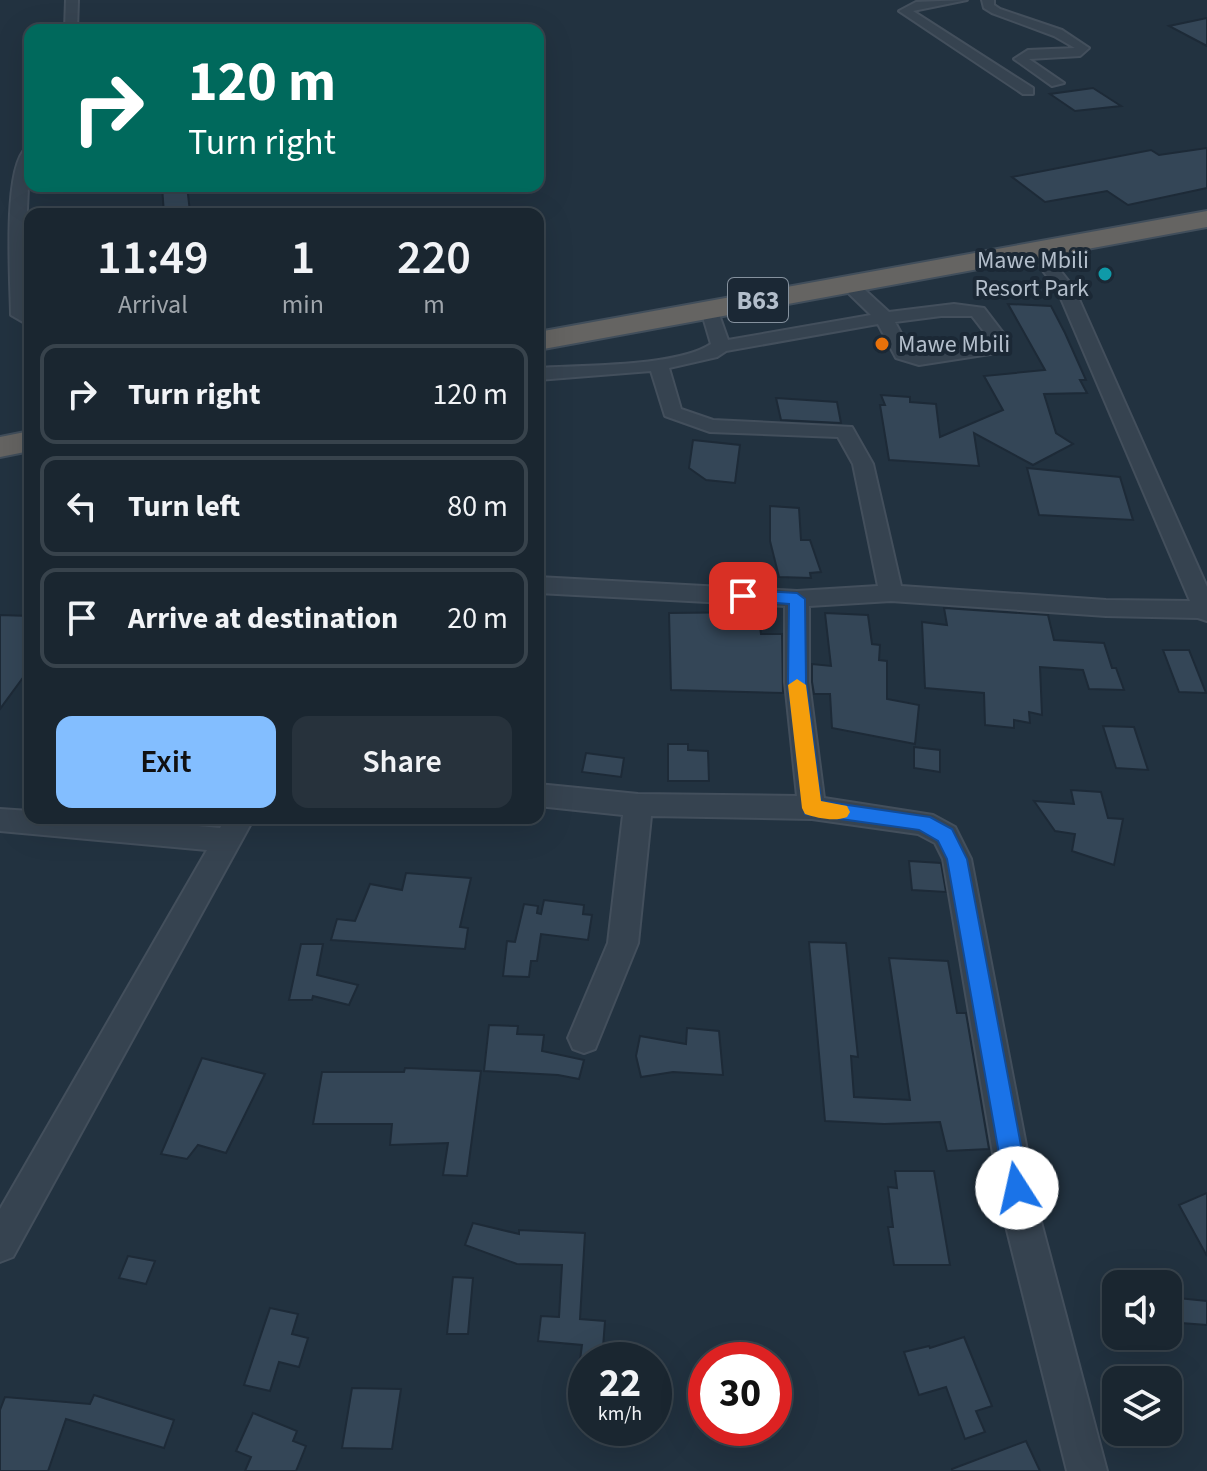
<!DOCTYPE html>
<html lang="en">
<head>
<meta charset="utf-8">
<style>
	body { margin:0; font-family:"Source Sans 3",sans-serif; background:#27323c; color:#f1f3f6; height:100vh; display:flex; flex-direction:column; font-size:30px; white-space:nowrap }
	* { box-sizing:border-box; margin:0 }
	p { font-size:26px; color:#9fa5ab }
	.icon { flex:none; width:44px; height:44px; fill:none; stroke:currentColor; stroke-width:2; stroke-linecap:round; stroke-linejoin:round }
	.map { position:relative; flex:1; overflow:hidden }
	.drawer { position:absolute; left:24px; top:208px; width:520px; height:616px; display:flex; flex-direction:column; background:#1a2630; border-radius:16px; box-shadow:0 8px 32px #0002,0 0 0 2px #38434c }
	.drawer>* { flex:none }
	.top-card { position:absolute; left:24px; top:24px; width:520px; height:168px; border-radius:16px; box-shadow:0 8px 32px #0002,0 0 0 2px #38434c; background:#00695c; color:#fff; overflow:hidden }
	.buttons { position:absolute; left:1102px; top:1270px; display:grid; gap:16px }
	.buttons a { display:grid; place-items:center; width:80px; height:80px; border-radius:16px; background:#1a2630; box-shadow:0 8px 32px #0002,0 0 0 2px #38434c; font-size:40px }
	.speed { position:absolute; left:568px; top:1342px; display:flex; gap:16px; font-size:40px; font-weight:700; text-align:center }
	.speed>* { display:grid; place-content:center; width:104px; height:104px; border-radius:50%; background:#1a2630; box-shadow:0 8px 32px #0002,0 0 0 2px #38434c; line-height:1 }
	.speed small { font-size:20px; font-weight:400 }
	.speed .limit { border:12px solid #d22; background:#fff; color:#111 }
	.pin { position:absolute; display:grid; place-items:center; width:68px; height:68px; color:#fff; margin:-34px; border-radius:16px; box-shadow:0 4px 12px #0006 }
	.me { position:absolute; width:88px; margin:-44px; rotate:350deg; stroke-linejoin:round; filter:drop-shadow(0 0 6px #0008) }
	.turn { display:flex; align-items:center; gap:28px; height:168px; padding:0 32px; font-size:36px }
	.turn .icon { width:104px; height:104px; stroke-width:2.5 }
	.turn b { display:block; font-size:56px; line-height:68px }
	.eta { display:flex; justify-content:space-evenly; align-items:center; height:136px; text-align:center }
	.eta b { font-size:48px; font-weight:600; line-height:56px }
	.primary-button { display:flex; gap:16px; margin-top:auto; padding:16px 32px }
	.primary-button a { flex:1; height:92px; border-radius:16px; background:#83beff; color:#111; font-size:32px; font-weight:600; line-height:92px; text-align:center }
	.primary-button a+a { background:#27323c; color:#f1f3f6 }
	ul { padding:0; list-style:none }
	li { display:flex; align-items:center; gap:24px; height:100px; margin:0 16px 12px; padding:0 16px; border:4px solid #38434c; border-radius:16px }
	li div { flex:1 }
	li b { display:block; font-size:30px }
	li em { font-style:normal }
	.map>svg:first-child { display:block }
</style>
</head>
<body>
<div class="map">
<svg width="1207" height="1471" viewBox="0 0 1207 1471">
	<rect width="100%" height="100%" fill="#223240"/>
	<g fill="#344657" stroke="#1d2a37" stroke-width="2">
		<path d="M1207 18V46L1169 26Z"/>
		<path d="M1093 88 1121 106 1075 111 1050 94Z"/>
		<path d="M1207 148V188L1128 205 1107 191 1045 202 1012 177 1151 150 1159 155Z"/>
		<path d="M162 186H187L190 212 164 214Z"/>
		<path d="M1008 304 1051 306 1065 333 1086 380H1080L1087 393 1044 394 1056 433 1073 444 1033 465 974 433 979 466 889 460 880 405H885L881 395 910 397V402L936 404 940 437 1003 410 984 376 1045 370Z"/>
		<path d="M776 398 837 402 841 423 781 420Z"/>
		<path d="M693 440 740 445 735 483 706 480 689 468Z"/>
		<path d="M1027 468 1120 477 1133 520 1039 515Z"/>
		<path d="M770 506 799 508 801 540H810L821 572 810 573 811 578 779 577 770 541Z"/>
		<path d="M944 608 1048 615 1054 640 1104 643 1112 668H1116L1124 690 1089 689 1083 670 1040 667 1042 715 1029 712 1030 723 1014 720V728L985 725 984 693 925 688 922 622 947 625Z"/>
		<path d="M758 612 761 634H782L783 693 671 690 669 613Z"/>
		<path d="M825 613 868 615 872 644 880 645 879 660 887 661V699L919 705 915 744 832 728 830 694H814L812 682V664L831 666Z"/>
		<path d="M0 615 30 616V668L0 709Z"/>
		<path d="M1163 650H1189L1206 693 1179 692Z"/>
		<path d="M1103 726 1134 727 1148 770 1116 768Z"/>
		<path d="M668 744H688V750L708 751 709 781H668Z"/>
		<path d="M914 747 940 750V772L914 768Z"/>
		<path d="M586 753 624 758 621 777 582 772Z"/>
		<path d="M1071 790 1101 792 1108 818 1123 819 1114 865 1072 851 1075 834 1055 831 1034 801 1074 804Z"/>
		<path d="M909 861 941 863 946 892 912 890Z"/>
		<path d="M406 873 471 878 460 927 468 928 465 949 331 940 337 919 355 921 370 884 402 890Z"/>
		<path d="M544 900 584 905 583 914 592 915 588 940 541 934 537 961H531L529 977 503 976 507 941 515 942 524 904 538 906 537 913 541 914Z"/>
		<path d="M809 942 846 943 858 1057 851 1056 854 1097 910 1100 889 958 948 961 957 1013H966L989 1149 947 1151 940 1122 884 1124 825 1121Z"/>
		<path d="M301 944H323L317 975 358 985 349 1005 313 996 312 1000H289Z"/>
		<path d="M489 1025 518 1026 517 1034 544 1035 542 1051 584 1060 579 1079 558 1075 484 1071Z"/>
		<path d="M687 1028 719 1031 723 1075 673 1072 641 1077 636 1056 640 1036 686 1044Z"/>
		<path d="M202 1058 265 1074 226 1153 198 1145 187 1159 161 1154Z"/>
		<path d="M405 1068 481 1071 467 1176 443 1175 448 1143 390 1145 392 1124H313L322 1072H404Z"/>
		<path d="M895 1171H934L950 1265H894L888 1227H893L888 1187 897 1188Z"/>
		<path d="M1207 1193V1256L1179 1205Z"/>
		<path d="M473 1223 519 1234V1230L585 1233 580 1319 605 1321 602 1360H580L582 1345 538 1341 541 1316 559 1317 562 1265 517 1264 465 1245Z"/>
		<path d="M128 1256 155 1261 146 1284 119 1278Z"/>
		<path d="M453 1277 473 1278 468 1334H447Z"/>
		<path d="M1168 1297 1207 1301V1325L1168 1322Z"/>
		<path d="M270 1308 298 1314 292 1334 308 1338 299 1367 279 1362 270 1391 244 1385Z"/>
		<path d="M964 1337 992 1406 976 1411 985 1432 965 1439 946 1387 919 1395 904 1352 929 1346 930 1348Z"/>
		<path d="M352 1388 401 1389 392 1449 342 1448Z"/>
		<path d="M94 1395 174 1420 164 1448 66 1419 48 1471H0V1410L5 1397 90 1404Z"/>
		<path d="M253 1413 297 1431 293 1441 306 1446 296 1471H245L251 1457 236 1451Z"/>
		<path d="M1026 1441 1040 1471H952V1469Z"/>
	</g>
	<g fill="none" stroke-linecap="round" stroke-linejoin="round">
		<g stroke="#434f5c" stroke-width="4">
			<g id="minor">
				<path d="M66 0H78L77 30H65Z"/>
				<path d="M967 0 913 11 1033 88V94H1023L899 11 916 2Z"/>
				<path d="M982 0H994V5L1000 9 1062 30 1089 48 1080 56 1029 59 1064 83 1052 86 1014 59 1028 50 1075 48 1054 36 992 13 984 8Z"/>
				<path d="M30 146 26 230 30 326 11 315C11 286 1 156 30 146Z"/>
				<path d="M1045 258 1051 259 1074 288 1207 587V621L1198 618 1106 616 891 601 809 606V682L824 798 933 815 955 827 971 859 1040 1218 1107 1471H1067L1004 1218 943 859 935 843 918 834 812 819 651 816 638 943 595 1049 584 1053 573 1049 568 1038 608 943 623 815 538 806V784L638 794 797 796 785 682V606L538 593V577L797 591 878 586 853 464 838 437 710 432 665 416 651 371 538 380V368C581 365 677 367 711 344L701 310 704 306H716L728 340 871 315 838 283 847 278 853 279 889 312 954 304 984 308 1010 342 1003 352 919 365 896 358 878 324 726 351 717 357 669 368 681 409 713 420 852 427 873 464 901 586 1106 600 1190 601 1057 289 1037 263ZM941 316H972L992 342 920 353 910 350 895 322Z"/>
				<path d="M0 809 30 811V818H109L220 828 226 818H254L13 1257 0 1262V1209L207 850 0 831Z"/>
			</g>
		</g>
		<g stroke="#414e5b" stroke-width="4">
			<g id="trunk">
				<path d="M1207 211V227L538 350V332Z"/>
				<path d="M30 431V451L0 457V437Z"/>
			</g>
		</g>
		<use href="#minor" fill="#364350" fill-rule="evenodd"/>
		<use href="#trunk" fill="#656462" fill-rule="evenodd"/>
	</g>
	<path fill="#1a73e8" stroke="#114b97" stroke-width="2" d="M743 590 797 593 805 599 806 682 821 801 930 817 952 829 967 859 1029 1188 1025 1196 1017 1200 1008 1196 1005 1188 947 859 938 841 919 830 805 814 788 682 789 604 737 600V592Z"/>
	<path fill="#f59e0b" d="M797 679 806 685 821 801 847 806 850 812 847 817C835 822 817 818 805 814L802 808 788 685Z"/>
	<circle fill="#0f9aa8" stroke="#1b2835" stroke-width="3" cx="1105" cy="274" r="8"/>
	<circle fill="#e8710a" stroke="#1b2835" stroke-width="3" cx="882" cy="344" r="8"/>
	<g text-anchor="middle" stroke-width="8" stroke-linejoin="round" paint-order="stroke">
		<g font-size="24" fill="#b3becb" stroke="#1b2835" text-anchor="end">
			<text x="1089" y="268">Mawe Mbili<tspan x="1089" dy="28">Resort Park</tspan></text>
			<text x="898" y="352" text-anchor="start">Mawe Mbili</text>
		</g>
		<rect fill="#1b2835" stroke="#85919e" stroke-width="2" x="728" y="278" width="60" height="44" rx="6"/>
		<g font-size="26" font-weight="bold" fill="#b3becb">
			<text x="758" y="309">B63</text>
		</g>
	</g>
</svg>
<div class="buttons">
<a><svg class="icon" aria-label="sound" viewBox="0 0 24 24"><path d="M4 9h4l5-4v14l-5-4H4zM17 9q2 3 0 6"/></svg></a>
<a><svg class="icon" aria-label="layers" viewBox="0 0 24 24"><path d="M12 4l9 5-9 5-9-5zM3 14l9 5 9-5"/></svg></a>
</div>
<div class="speed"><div>22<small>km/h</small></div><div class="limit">30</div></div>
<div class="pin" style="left:743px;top:596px;background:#d93025"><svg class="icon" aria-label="arrive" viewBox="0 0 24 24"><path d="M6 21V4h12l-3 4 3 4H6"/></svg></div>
<svg class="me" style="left:1017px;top:1188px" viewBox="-20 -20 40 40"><circle r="19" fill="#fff"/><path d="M0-13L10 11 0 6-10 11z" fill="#1a73e8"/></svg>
<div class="top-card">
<div class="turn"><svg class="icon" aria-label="right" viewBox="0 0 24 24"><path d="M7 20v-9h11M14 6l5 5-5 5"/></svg><div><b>120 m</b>Turn right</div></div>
</div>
<section class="drawer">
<div class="eta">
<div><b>11:49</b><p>Arrival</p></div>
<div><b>1</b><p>min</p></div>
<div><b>220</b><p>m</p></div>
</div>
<ul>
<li><svg class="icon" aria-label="right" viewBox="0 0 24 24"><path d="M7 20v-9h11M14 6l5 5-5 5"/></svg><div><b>Turn right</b></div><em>120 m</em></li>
<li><svg class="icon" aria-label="left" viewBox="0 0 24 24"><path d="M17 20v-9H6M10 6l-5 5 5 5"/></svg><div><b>Turn left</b></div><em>80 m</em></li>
<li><svg class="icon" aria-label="arrive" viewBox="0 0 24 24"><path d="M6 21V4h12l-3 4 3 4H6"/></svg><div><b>Arrive at destination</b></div><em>20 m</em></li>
</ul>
<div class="primary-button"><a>Exit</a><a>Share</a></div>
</section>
</div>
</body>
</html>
